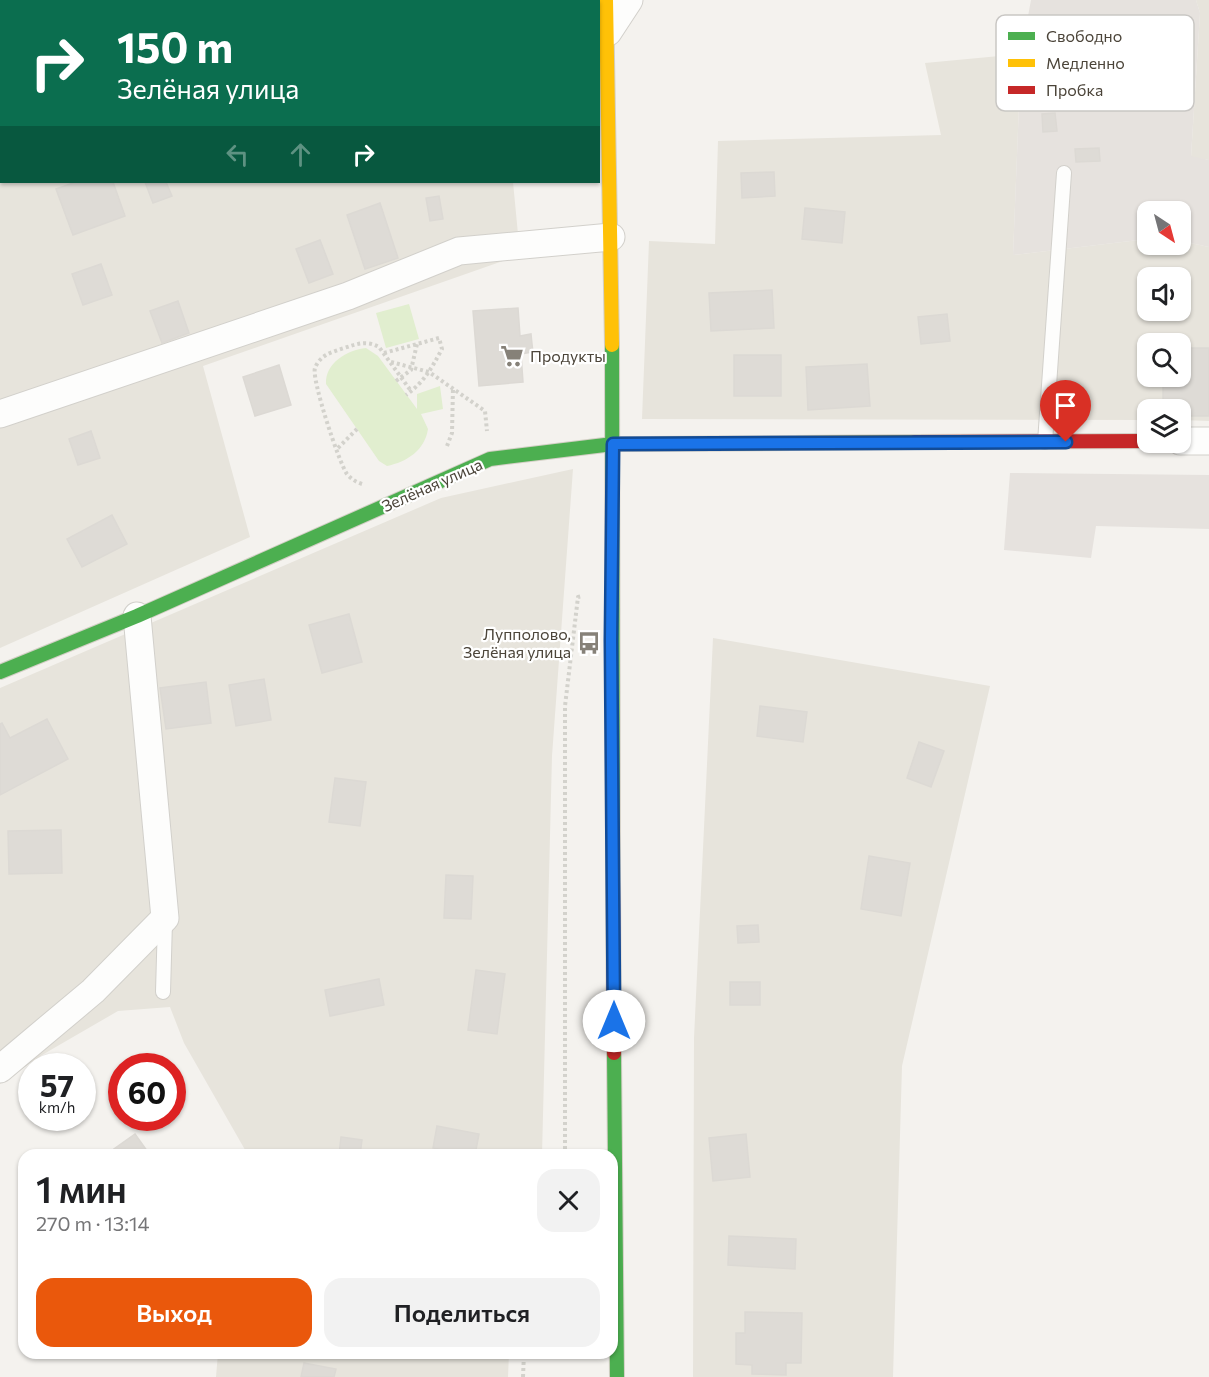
<!DOCTYPE html>
<html lang="ru">
<head>
<meta charset="utf-8">
<style>
	body { margin:0; font-family:Commissioner,sans-serif; background:#f2f2f2; color:#202124; height:100vh; display:flex; flex-direction:column; font-size:22px; white-space:nowrap }
	* { box-sizing:border-box; margin:0 }
	p { font-size:20px; color:#757577 }
	.icon { flex:none; width:33px; height:33px; fill:none; stroke:currentColor; stroke-width:2; stroke-linecap:round; stroke-linejoin:round }
	.map { position:relative; flex:1; overflow:hidden }
	.details { position:absolute; left:18px; top:1149px; width:600px; height:210px; display:flex; flex-direction:column; background:#fff; border-radius:18px; box-shadow:0 2px 4px #0004 }
	.details>* { flex:none }
	.guide { position:absolute; left:0px; top:0px; width:600px; height:183px; box-shadow:0 2px 4px #0004; background:#0b6e4f; color:#fff; overflow:hidden }
	.needle { width:39px; rotate:144deg }
	.fabs { position:absolute; left:1137px; top:201px; display:grid; gap:12px }
	.fabs a { display:grid; place-items:center; width:54px; height:54px; border-radius:12px; background:#fff; box-shadow:0 2px 4px #0004; font-size:30px }
	.speed { position:absolute; left:18px; top:1053px; display:flex; gap:12px; font-size:30px; font-weight:700; text-align:center }
	.speed>* { display:grid; place-content:center; width:78px; height:78px; border-radius:50%; background:#fff; box-shadow:0 2px 4px #0004; line-height:1 }
	.speed small { font-size:15px; font-weight:400 }
	.speed .limit { border:9px solid #d22; background:#fff; color:#111 }
	.pin { position:absolute; display:grid; place-items:center; width:51px; height:51px; color:#fff; margin:-62px -26px; border-radius:50% 50% 50% 0; rotate:-45deg; box-shadow:0 0 6px #0007 }
	.pin .icon { rotate:45deg }
	.me { position:absolute; width:66px; margin:-33px; rotate:0deg; stroke-linejoin:round; filter:drop-shadow(0 0 4px #0008) }
	.turn { display:flex; align-items:center; gap:21px; height:126px; padding:0 18px; font-size:27px }
	.turn .icon { width:78px; height:78px; stroke-width:2.5 }
	.turn b { display:block; font-size:42px; line-height:51px }
	.lanes { display:flex; align-items:center; height:57px; padding:0 18px; background:#0003; justify-content:center; gap:30px; direction:ltr }
	.lanes .off { opacity:.35 }
	.round { display:grid; place-items:center; flex:none; width:63px; height:63px; border-radius:18px; background:#f2f2f2 }
	.overview { display:flex; align-items:center; justify-content:space-between; height:102px; padding:0 18px }
	h1 { font-size:36px; font-weight:600; line-height:45px }
	.button { display:flex; gap:12px; margin-top:auto; padding:12px 18px }
	.button a { flex:1; height:69px; border-radius:18px; background:#ea580c; color:#fff; font-size:24px; font-weight:600; line-height:69px; text-align:center }
	.button a+a { background:#f2f2f2; color:#202124 }
	.map>svg:first-child { display:block }
</style>
</head>
<body>
<div class="map">
<svg width="1209" height="1377" viewBox="0 0 1209 1377">
	<rect width="100%" height="100%" fill="#f4f2ee"/>
	<g fill="#e7e4dc" fill-rule="evenodd">
		<path d="M0 0 98 1 2 2V182H513L520 255 203 366 250 537 0 648Z"/>
		<path d="M1196 0H1209V160L1191 157 1200 13Z"/>
		<path d="M1021 54 1013 255 1147 239 1148 244H1180L1181 241 1209 247V421L1181 420 1180 410H1148L1147 420 642 419 649 241 715 244 718 141 941 135 925 63ZM1148 278H1180V310H1148ZM1148 344H1180V376H1148Z"/>
		<path d="M573 469 552 756 542 1155H248L184 1043 170 1007 118 1011 42 1055 0 1084V688L441 498Z"/>
		<path d="M713 638 990 686 902 1066 893 1377H693L694 1038Z"/>
		<path d="M218 1353H509L508 1377H216Z"/>
	</g>
	<g fill="#e6e2de">
		<path d="M1031 0H1196L1200 13 1191 156 1209 160V247L1181 241 1180 212H1148L1147 239 1013 255 1021 54Z"/>
		<path d="M1010 473 1209 475V529L1096 526 1091 558 1004 550Z"/>
	</g>
	<g fill="#e1eecf">
		<path d="M409 304 419 339 386 348 376 313Z"/>
		<path d="M366 348 378 356 417 409V394L440 386 443 409 421 414 428 429C425 450 407 462 387 466L379 461 326 384C325 363 347 350 366 348Z"/>
	</g>
	<g fill="#dedbd6" stroke="#dcd9d4" stroke-width="1.5">
		<path d="M1055 113 1057 131 1043 132 1042 114Z"/>
		<path d="M1099 148 1100 161 1076 162 1075 149Z"/>
		<path d="M774 172 775 196 742 198 741 173Z"/>
		<path d="M76 182H113L125 216 73 235 56 189Z"/>
		<path d="M145 182H166L172 196 153 203Z"/>
		<path d="M439 196 443 219 430 221 426 198Z"/>
		<path d="M380 203 398 258 365 269 347 215Z"/>
		<path d="M805 208 845 212 842 243 802 239Z"/>
		<path d="M320 240 333 274 309 283 296 249Z"/>
		<path d="M101 264 112 295 83 305 72 274Z"/>
		<path d="M772 290 774 328 711 331 709 293Z"/>
		<path d="M178 301 189 333 162 343 150 311Z"/>
		<path d="M518 308 520 336 531 334 532 344 533 352 521 354 523 382 479 386 473 311Z"/>
		<path d="M947 314 950 341 921 344 918 317Z"/>
		<path d="M1180 348H1209V416H1180V410H1163V376H1180Z"/>
		<rect x="734" y="355" width="47" height="41"/>
		<path d="M867 364 870 406 808 410 806 367Z"/>
		<path d="M279 365 291 405 255 416 243 377Z"/>
		<path d="M91 431 100 458 78 465 69 439Z"/>
		<path d="M112 515 127 544 82 567 67 539Z"/>
		<path d="M349 614 362 662 322 673 309 625Z"/>
		<path d="M264 679 271 720 236 726 229 685Z"/>
		<path d="M206 682 211 723 166 729 160 688Z"/>
		<path d="M760 706 807 712 803 742 757 736Z"/>
		<path d="M47 719 68 759 0 795V724L2 723 10 738Z"/>
		<path d="M919 742 944 751 931 787 907 778Z"/>
		<path d="M335 778 366 782 360 826 329 822Z"/>
		<path d="M61 830 62 873 9 874 8 831Z"/>
		<path d="M869 856 910 863 901 916 861 909Z"/>
		<path d="M446 875 473 876 471 919 444 918Z"/>
		<path d="M758 925 759 942 738 943 737 926Z"/>
		<path d="M476 970 505 974 497 1034 468 1030Z"/>
		<path d="M379 979 384 1005 330 1016 325 990Z"/>
		<rect x="730" y="982" width="30" height="23"/>
		<path d="M437 1126 479 1134 475 1155H445L446 1151 433 1148Z"/>
		<path d="M135 1134 150 1155H119L114 1149Z"/>
		<path d="M746 1134 750 1177 713 1181 709 1138Z"/>
		<path d="M341 1137 362 1140 360 1155H339Z"/>
		<path d="M729 1236 796 1239 795 1269 728 1265Z"/>
		<path d="M745 1312 802 1313 801 1363H786V1375L752 1374V1365L736 1364V1333H745Z"/>
		<path d="M304 1363 336 1369 334 1377H301Z"/>
	</g>
	<g fill="none" stroke-linecap="round" stroke-linejoin="round">
		<g stroke="#d2d0cb" stroke-width="16">
			<g id="lane">
				<path d="M1045 442 1064 173"/>
				<path d="M163 992 165 921"/>
			</g>
		</g>
		<g stroke="#d2d0cb" stroke-width="29">
			<g id="street">
				<path d="M265 2 268 0"/>
				<path d="M608 32 629 0"/>
				<path d="M0 128 2 127"/>
				<path d="M0 414 348 296 459 251 611 237"/>
				<path d="M1180 441H1209"/>
				<path d="M0 1069 93 991 165 918 137 616"/>
			</g>
		</g>
		<g stroke="#d3cfc5" stroke-width="16">
			<g id="fast">
				<path d="M612 345 613 880"/>
				<path d="M0 672 137 616 490 459 613 444H647"/>
				<path d="M614 1053 617 1377"/>
			</g>
		</g>
		<g stroke="#d3cfc5" stroke-width="16">
			<g id="slow">
				<path d="M606 0 612 345"/>
				<path d="M647 444 915 442"/>
			</g>
		</g>
		<g stroke="#d3cfc5" stroke-width="16">
			<g id="jam">
				<path d="M915 442 1148 441"/>
				<path d="M613 880 614 1053"/>
			</g>
		</g>
		<g stroke="#d3d2cc" stroke-width="4" stroke-dasharray="3 3" stroke-linecap="butt">
			<path d="M384 353 439 338 442 349C431 369 425 381 406 395"/>
			<path d="M391 362 429 372 485 411 487 431"/>
			<path d="M396 381 411 370 417 344"/>
			<path d="M447 446 452 433 453 388"/>
			<path d="M338 448 357 429"/>
			<path d="M362 484C356 482 351 479 347 474 339 463 311 378 315 368 320 355 332 352 344 348 357 344 366 340 379 347L411 391"/>
			<path d="M565 1155V706L578 597 582 596"/>
			<path d="M523 1377 524 1353"/>
		</g>
		<use href="#lane" stroke="#fdfdfc" stroke-width="14"/>
		<use href="#street" stroke="#fdfdfc" stroke-width="27"/>
		<use href="#fast" stroke="#4caf50" stroke-width="14"/>
		<use href="#slow" stroke="#ffc107" stroke-width="14"/>
		<use href="#jam" stroke="#c62828" stroke-width="14"/>
	</g>
	<g fill="none" stroke-linecap="round" stroke-linejoin="round">
		<g stroke="#114b97" stroke-width="15">
			<path id="route" d="M614 1021 611 641 613 444 1066 442"/>
		</g>
		<use href="#route" stroke="#1a73e8" stroke-width="10"/>
	</g>
	<defs>
		<g id="supermarket-bare" transform="scale(1.8)"><path d="M-6-5.5h2.5l.6 2H6L4.5 2H-2.5L-4.4-4H-6ZM-1.5 3.2a1.3 1.3 0 1 0 .1 0ZM3 3.2a1.3 1.3 0 1 0 .1 0Z" fill="#868178" stroke="#fff" stroke-width="2.5" paint-order="stroke"/></g>
		<g id="bus-bare" transform="scale(1.8)"><path d="M-5-6H5V4H4V6H2V4H-2V6H-4V4H-5ZM-3.5-4V0h7V-4ZM-3.5 1.2v1.5H-2V1.2ZM2 1.2v1.5H3.5V1.2Z" fill="#868178" stroke="#fff" stroke-width="2.5" paint-order="stroke"/></g>
	</defs>
	<g fill-rule="evenodd">
		<use href="#supermarket-bare" x="512" y="356"/>
		<use href="#bus-bare" x="589" y="643"/>
	</g>
	<g text-anchor="middle" stroke-width="4.5" stroke-linejoin="round" paint-order="stroke">
		<g font-size="16" fill="#4b4439" stroke="#fff" text-anchor="start">
			<text x="530" y="362">Продукты</text>
			<text x="571" y="640" text-anchor="end">Лупполово,<tspan x="571" dy="18">Зелёная улица</tspan></text>
		</g>
		<g font-size="16" fill="#4b4439" stroke="#fff">
			<text transform="translate(432 485) rotate(-24)" y="6">Зелёная улица</text>
		</g>
	</g>
	<rect x="996" y="15" width="198" height="96" rx="9" fill="#fff" stroke="#c9c7c4" stroke-width="1.5"/>
	<rect x="1008" y="32" width="27" height="8" fill="#4caf50"/>
	<rect x="1008" y="59" width="27" height="8" fill="#ffc107"/>
	<rect x="1008" y="86" width="27" height="8" fill="#c62828"/>
	<g font-size="16" fill="#4b4439">
		<text x="1046" y="42">Свободно</text>
		<text x="1046" y="69">Медленно</text>
		<text x="1046" y="96">Пробка</text>
	</g>
</svg>
<div class="fabs">
<a><svg class="needle" viewBox="-14 -14 28 28"><path d="M0-13l5 13h-10z" fill="#e53935"/><path d="M0 13l5-13h-10z" fill="#757577"/></svg></a>
<a><svg class="icon" aria-label="sound" viewBox="0 0 24 24"><path d="M4 9h4l5-4v14l-5-4H4zM17 9q2 3 0 6"/></svg></a>
<a><svg class="icon" aria-label="search" viewBox="0 0 24 24"><circle cx="10" cy="10" r="6"/><path d="M15 15l6 6"/></svg></a>
<a><svg class="icon" aria-label="layers" viewBox="0 0 24 24"><path d="M12 4l9 5-9 5-9-5zM3 14l9 5 9-5"/></svg></a>
</div>
<div class="speed"><div>57<small>km/h</small></div><div class="limit">60</div></div>
<div class="pin" style="left:1066px;top:442px;background:#d93025"><svg class="icon" aria-label="arrive" viewBox="0 0 24 24"><path d="M6 21V4h12l-3 4 3 4H6"/></svg></div>
<svg class="me" style="left:614px;top:1021px" viewBox="-20 -20 40 40"><circle r="19" fill="#fff"/><path d="M0-13L10 11 0 6-10 11z" fill="#1a73e8"/></svg>
<div class="guide">
<div class="turn"><svg class="icon" aria-label="right" viewBox="0 0 24 24"><path d="M7 20v-9h11M14 6l5 5-5 5"/></svg><div><b>150 m</b>Зелёная улица</div></div>
<div class="lanes"><svg class="icon off" aria-label="left" viewBox="0 0 24 24"><path d="M17 20v-9H6M10 6l-5 5 5 5"/></svg><svg class="icon off" aria-label="ahead" viewBox="0 0 24 24"><path d="M12 20V5M6 11l6-6 6 6"/></svg><svg class="icon" aria-label="right" viewBox="0 0 24 24"><path d="M7 20v-9h11M14 6l5 5-5 5"/></svg></div>
</div>
<section class="details">
<div class="overview"><div><h1>1 мин</h1><p>270 m · 13:14</p></div><a class="round"><svg class="icon" aria-label="close" viewBox="0 0 24 24"><path d="M6 6l12 12M18 6L6 18"/></svg></a></div>
<div class="button"><a>Выход</a><a>Поделиться</a></div>
</section>
</div>
</body>
</html>
